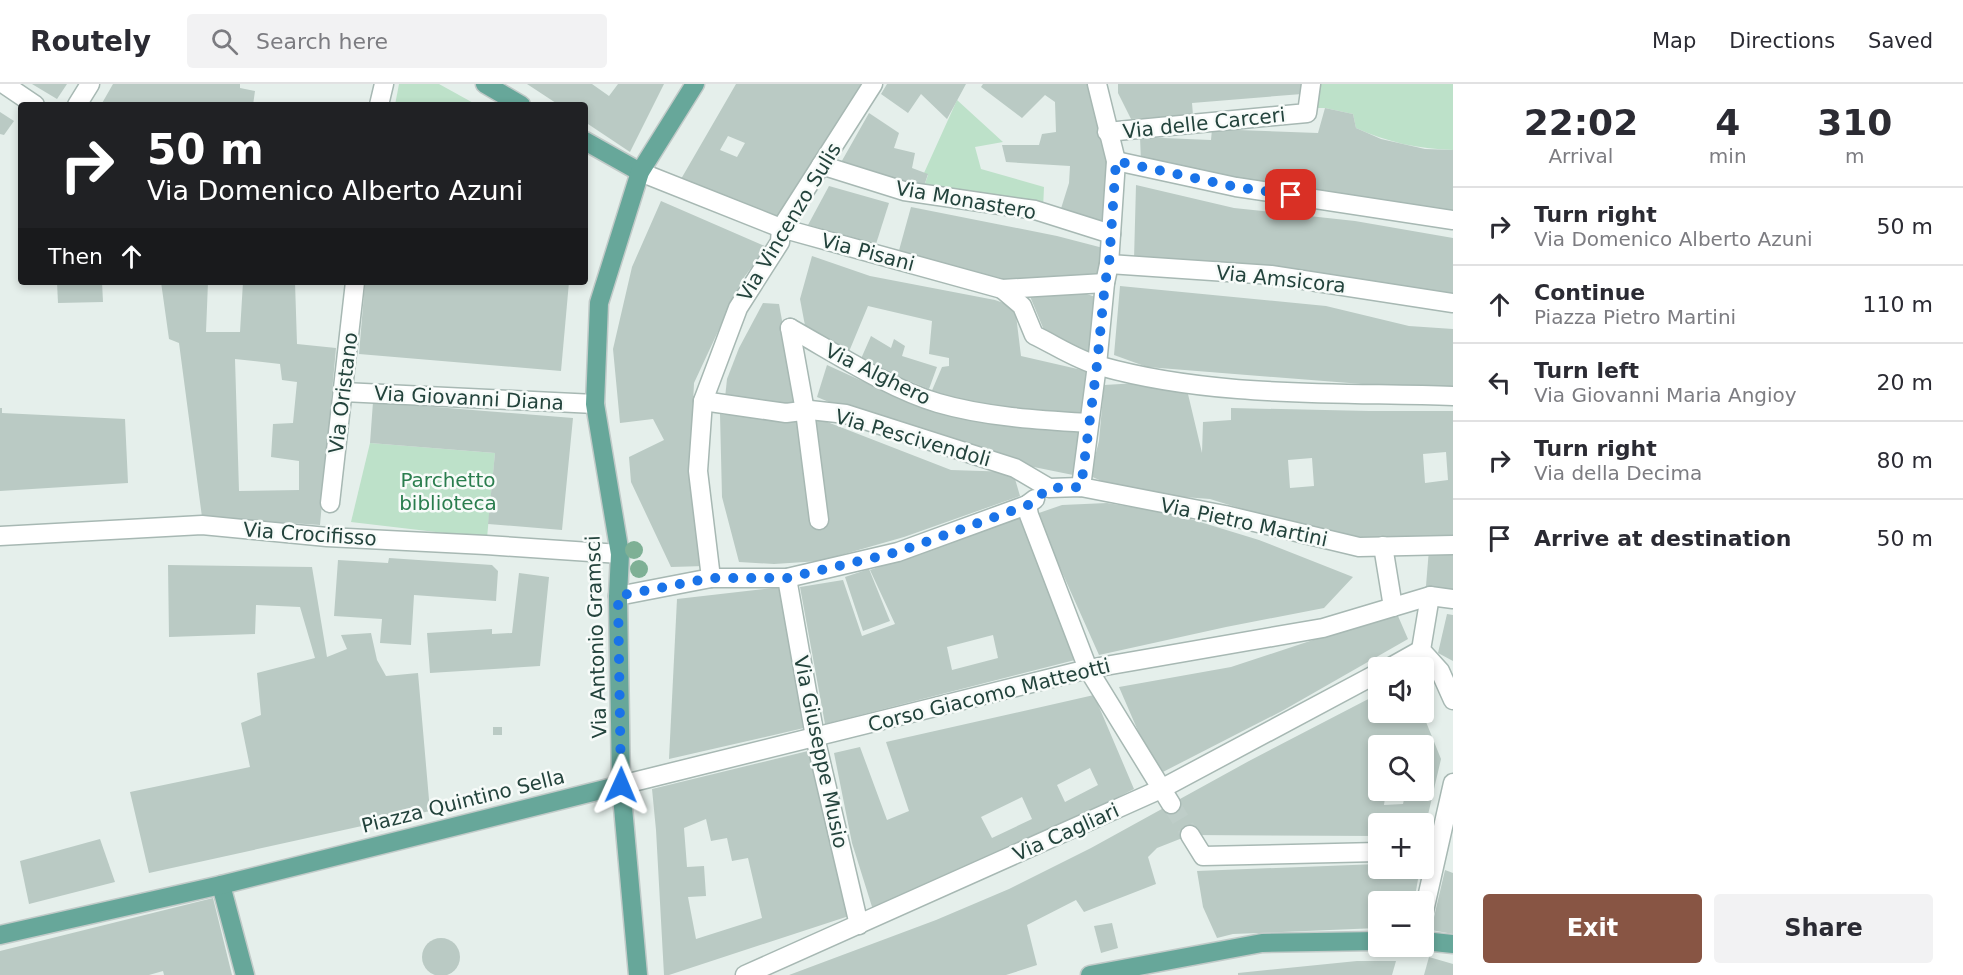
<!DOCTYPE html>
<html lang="en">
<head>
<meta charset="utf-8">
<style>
	body { margin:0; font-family:"DejaVu Sans",sans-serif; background:#f2f2f3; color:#2b2b33; height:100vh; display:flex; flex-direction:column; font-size:22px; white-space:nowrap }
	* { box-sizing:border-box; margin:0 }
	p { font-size:20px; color:#7c7c81 }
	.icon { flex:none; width:33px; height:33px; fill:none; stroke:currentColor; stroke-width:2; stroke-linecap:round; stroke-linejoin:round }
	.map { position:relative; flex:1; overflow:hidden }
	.drawer { display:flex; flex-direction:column; background:#fff; width:510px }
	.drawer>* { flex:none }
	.hud { position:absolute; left:18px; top:18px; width:570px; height:183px; border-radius:6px; box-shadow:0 3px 9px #0003; background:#202124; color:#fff; overflow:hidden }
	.controls { position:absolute; left:1368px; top:573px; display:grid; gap:12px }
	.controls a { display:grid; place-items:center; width:66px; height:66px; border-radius:6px; background:#fff; box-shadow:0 3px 9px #0003; font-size:30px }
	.pin { position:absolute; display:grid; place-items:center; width:51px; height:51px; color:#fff; margin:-26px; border-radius:12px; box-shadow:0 3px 9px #0006 }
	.me { position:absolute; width:66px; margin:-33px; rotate:1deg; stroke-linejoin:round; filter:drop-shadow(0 0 4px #0008) }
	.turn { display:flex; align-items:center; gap:21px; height:126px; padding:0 30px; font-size:27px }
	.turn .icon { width:78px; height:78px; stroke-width:2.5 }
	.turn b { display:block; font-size:42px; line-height:51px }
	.then { display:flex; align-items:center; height:57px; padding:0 30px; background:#0003; gap:12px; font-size:22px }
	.eta { display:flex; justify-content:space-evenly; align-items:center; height:102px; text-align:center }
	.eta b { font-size:36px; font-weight:600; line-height:42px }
	.button { display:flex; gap:12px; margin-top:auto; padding:12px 30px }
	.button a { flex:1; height:69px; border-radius:6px; background:#854; color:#fff; font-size:24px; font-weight:600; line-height:69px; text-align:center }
	.button a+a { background:#f2f2f3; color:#2b2b33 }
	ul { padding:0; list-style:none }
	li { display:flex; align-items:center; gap:18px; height:78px; padding:0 30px; border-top:2px solid #e1e1e2 }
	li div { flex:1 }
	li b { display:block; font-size:22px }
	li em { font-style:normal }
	header { display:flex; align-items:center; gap:36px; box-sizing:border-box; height:84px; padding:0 30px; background:#fff; border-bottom:2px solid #e1e1e2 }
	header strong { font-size:28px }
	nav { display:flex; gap:33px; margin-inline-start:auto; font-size:21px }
	.search { width:420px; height:54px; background:#f2f2f3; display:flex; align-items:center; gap:15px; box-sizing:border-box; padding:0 21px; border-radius:6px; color:#7c7c81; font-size:22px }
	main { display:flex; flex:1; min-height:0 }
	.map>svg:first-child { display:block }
</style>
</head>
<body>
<header>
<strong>Routely</strong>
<div class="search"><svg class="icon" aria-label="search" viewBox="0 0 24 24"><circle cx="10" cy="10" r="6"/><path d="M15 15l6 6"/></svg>Search here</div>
<nav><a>Map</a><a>Directions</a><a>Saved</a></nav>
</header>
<main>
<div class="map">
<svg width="1453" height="891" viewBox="0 0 1453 891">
	<rect width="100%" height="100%" fill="#e5efeb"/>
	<g fill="#bde1c9">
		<path d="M399 0H439L477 21H395Z"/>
		<path d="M1320 0H1453V66C1418 65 1387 58 1356 44L1353 30 1325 24H1312Z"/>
		<path d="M957 16 1003 58 975 63 981 85 1044 103 1043 125 923 105 928 91 924 89Z"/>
		<path d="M370 359 495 369 487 454 351 438Z"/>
	</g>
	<g fill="#bacac4" fill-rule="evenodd">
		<path d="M32 0H67L57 15Z"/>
		<path d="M113 0H240V4L255 7 253 21H101Z"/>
		<path d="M527 0H592L609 12 618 0H664L630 68 585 38V21H559Z"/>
		<path d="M736 0H862L777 134 681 95ZM728 52 745 59 737 73 720 66Z"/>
		<path d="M887 0H966L947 35 921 10 908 29 881 10Z"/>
		<path d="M983 0H1092L1111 82V98L1102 144 1059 131 1069 99 1070 82 1006 78 1002 61H1039L1042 50 1056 48 1055 18 1045 11 1022 34 981 3Z"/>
		<path d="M1118 0H1303L1302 10 1192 19 1193 31 1131 35 1118 9Z"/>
		<path d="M1325 24 1353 30 1356 44 1381 55 1425 65 1453 66V128L1255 99 1141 78 1140 53 1211 56 1212 45 1318 49Z"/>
		<path d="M0 28 14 37 4 51 0 50Z"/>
		<path d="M869 29 899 49 894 64 915 69 912 84 928 90 923 105 839 82Z"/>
		<path d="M1136 101 1234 124 1355 137 1453 154V213L1134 176Z"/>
		<path d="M829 102 889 119 876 160 808 141Z"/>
		<path d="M661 117 767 163 742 196 694 299 690 383 705 482 671 483 631 398 629 373 664 356 653 335 620 339 613 265 632 183Z"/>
		<path d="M911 123 1057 152 1107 165 1102 192 1007 198 898 170Z"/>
		<path d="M812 172 870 192 995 216 1015 223 1021 272 1095 289 1087 335 1051 334 930 311 942 283 949 282V274L929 270 932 237 868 222 848 270 806 247 800 215Z"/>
		<path d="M57 198H102L103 218 58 219Z"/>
		<path d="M161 198H208L206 248H240L243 198H295L297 260 336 264 320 441 202 433 179 259 169 255ZM235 275 280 280 282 296 297 298 293 339 273 340 271 373 299 377V406L239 407Z"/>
		<path d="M365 198H569L561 287 359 270Z"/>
		<path d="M1120 202 1326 222 1409 242 1453 245V304L1362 300 1147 283 1114 271Z"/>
		<path d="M1068 204 1099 214 1090 270 1046 251 1029 210Z"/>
		<path d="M763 219 779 220 798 324 725 314 727 295 739 264Z"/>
		<path d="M871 252 891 264 894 255 905 262 902 272 937 283 929 305 860 277Z"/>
		<path d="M827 281 893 311 970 331 1032 338 1085 348 1078 392 1019 380 895 346 817 313Z"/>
		<path d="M1138 299 1188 310 1202 369 1203 338 1231 336V324L1369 327H1453V456L1426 458 1323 450 1210 415 1130 409 1090 392 1099 357 1104 301ZM1446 368 1448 396 1425 399 1423 370ZM1312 374 1314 402 1290 404 1288 376Z"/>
		<path d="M373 318 573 334 562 446 488 440 495 369 370 359Z"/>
		<path d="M0 324H2V329L125 335 128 399 0 407Z"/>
		<path d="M720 330 800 338 814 444 827 439 811 349 817 334 951 386 1013 388 1020 412 904 453 820 477 774 480 739 478 722 413Z"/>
		<path d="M1107 419 1174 430 1259 456 1353 493 1324 524 1226 543 1099 571 1036 430 1062 421Z"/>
		<path d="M1022 432 1075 576 825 640 800 503 843 496 862 552 895 540 870 486ZM993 551 998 574 952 586 947 563Z"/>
		<path d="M1429 465 1453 466V507L1426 502Z"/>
		<path d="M389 474 492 481 498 487 496 517 414 511 411 561 380 559 382 535 334 532 338 476 388 479Z"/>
		<path d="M168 481 312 483 327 573 347 565 341 551 371 549 377 576 386 592 418 589 430 727 149 789 130 708 250 683 241 639 261 631 257 589 315 574 300 523 256 521 255 550 169 553Z"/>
		<path d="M869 485 890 537 863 547 845 493Z"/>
		<path d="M519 489 549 493 540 582 430 589 427 549 492 545V550L512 549Z"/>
		<path d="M781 503 804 644 669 675 677 515Z"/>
		<path d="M1447 530 1453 531V577L1438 569Z"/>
		<path d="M1398 532 1408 555 1282 627 1157 691 1119 603 1231 583 1325 552Z"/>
		<path d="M1378 610V628H1422L1441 675 1424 748V740H1378V752L1190 751 1157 764 1148 773 1156 800 1084 828 1076 816 1027 841 1037 881 1006 891H789L936 836 1009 805 1091 764 1249 677ZM1378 662H1424V706H1406L1403 720 1384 721 1386 706H1378Z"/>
		<path d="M1094 611 1134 705 1035 756 873 826 852 759 834 669 860 663 887 736 909 727 886 658ZM1090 684 1098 701 1065 718 1057 701ZM1022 713 1032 735 992 754 981 733Z"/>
		<rect x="493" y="643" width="9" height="8"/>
		<path d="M812 666 849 832 669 891H664L656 746 652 705ZM706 735 711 757 727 754 732 777 748 774 762 834 696 855 688 813 706 812 704 782 687 783 684 744Z"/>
		<path d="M100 755 115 798 29 820 20 777Z"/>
		<path d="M1378 780V784H1420L1414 818H1378V844L1233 850 1217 854 1203 823 1197 787Z"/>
		<path d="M1445 786 1453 789V850L1431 846Z"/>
		<path d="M213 814 232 891H164L163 887 149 891H0V867Z"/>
		<path d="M1112 839 1118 864 1101 869 1094 842Z"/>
		<circle cx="441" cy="873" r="19"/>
		<path d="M1429 873 1453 880V891H1424Z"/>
		<path d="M1357 877H1396L1392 891H1238V889Z"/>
	</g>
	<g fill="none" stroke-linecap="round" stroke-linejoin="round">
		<path stroke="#becdc8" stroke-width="18" stroke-dasharray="18 9" stroke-linecap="butt" d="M1171 720 1190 751"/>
		<g stroke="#a7b8b3" stroke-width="21">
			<g id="minor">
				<path d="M4 0 35 21"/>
				<path d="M77 21 90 0"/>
				<path d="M379 21 384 0"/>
				<path d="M1107 48 1307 29 1311 0"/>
				<path d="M1116 77 1236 103 1453 136"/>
				<path d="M821 81 904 107 1035 126 1111 150"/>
				<path d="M640 88 781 144 1002 205 1105 199"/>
				<path d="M1109 180 1271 191 1453 219"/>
				<path d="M1002 205 1022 222 1034 251C1055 261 1077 276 1100 282 1214 314 1335 308 1453 312"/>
				<path d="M790 244C835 269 890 305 938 319 986 333 1040 336 1089 339"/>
				<path d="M790 244 805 327 819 436"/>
				<path d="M343 308 595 320"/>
				<path d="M703 317 786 329 810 326 846 330 1015 384 1049 404 1081 403 1225 431 1359 463 1453 461"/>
				<path d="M1081 403 1097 281 1105 199 1109 180 1116 77 1097 0"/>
				<path d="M1035 415 1027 421 1029 431 1088 585 1171 720"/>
				<path d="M330 419 355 198"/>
				<path d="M0 452 202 441 327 453 486 461 620 470"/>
				<path d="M1383 462 1393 523"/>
				<path d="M711 494 698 387 703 317 738 224 780 158 781 144 873 0"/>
				<path d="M787 494 815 653 859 841"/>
				<path d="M618 512 711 494H787L898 468 1027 421"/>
				<path d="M1430 512 1421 566 1440 587 1453 616"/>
				<path d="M1389 584 1421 566"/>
				<path d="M621 701 1088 585 1323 544 1430 512 1453 515"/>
				<path d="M1190 751 1203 772 1378 768"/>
				<path d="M1424 827 1453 699"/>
				<path d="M745 891 1161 705 1378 589"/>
			</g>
		</g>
		<g stroke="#c1cac8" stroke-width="21">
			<g id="major">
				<path d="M485 0 521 21"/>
				<path d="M585 57 640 88"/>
				<path d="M221 801 245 891"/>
				<path d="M0 851 221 801 621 701"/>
				<path d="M1424 857 1453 860"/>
				<path d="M638 891 621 701 618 512 620 470 595 320 599 219 640 88 695 0"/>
				<path d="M1090 891 1262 859 1378 857"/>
			</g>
		</g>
		<use href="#minor" stroke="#fff" stroke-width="18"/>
		<use href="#major" stroke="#67a79a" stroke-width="18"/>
	</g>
	<g fill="#7eb095">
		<circle cx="634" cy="466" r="9"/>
		<circle cx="639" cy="485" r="9"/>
	</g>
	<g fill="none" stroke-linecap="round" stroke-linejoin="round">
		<path stroke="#1a73e8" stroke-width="10" stroke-dasharray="0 18" d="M621 701 618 512 711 494H787L898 468 1028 421 1049 404 1081 403 1097 281 1105 199 1109 180 1116 77 1236 103 1291 111"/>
	</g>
	<g text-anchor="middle" stroke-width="5" stroke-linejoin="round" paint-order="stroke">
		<g font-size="20" fill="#23433c" stroke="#f7fbf9">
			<text transform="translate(1204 39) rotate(-6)" y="7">Via delle Carceri</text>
			<text transform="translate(966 116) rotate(10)" y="7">Via Monastero</text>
			<text transform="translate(789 138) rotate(-59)" y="7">Via Vincenzo Sulis</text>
			<text transform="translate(868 168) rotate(15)" y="7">Via Pisani</text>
			<text transform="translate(1281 195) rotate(6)" y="7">Via Amsicora</text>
			<text transform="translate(878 290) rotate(26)" y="7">Via Alghero</text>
			<text transform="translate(343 309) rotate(-83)" y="7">Via Oristano</text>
			<text transform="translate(469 314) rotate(3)" y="7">Via Giovanni Diana</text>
			<text transform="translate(913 354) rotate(16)" y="7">Via Pescivendoli</text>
			<text transform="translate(1244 438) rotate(12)" y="7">Via Pietro Martini</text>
			<text transform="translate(310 450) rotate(4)" y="7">Via Crocifisso</text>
			<text transform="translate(596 553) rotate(-92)" y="7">Via Antonio Gramsci</text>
			<text transform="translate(989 611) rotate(-14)" y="7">Corso Giacomo Matteotti</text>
			<text transform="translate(821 668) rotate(78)" y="7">Via Giuseppe Musio</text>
			<text transform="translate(463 717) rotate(-14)" y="7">Piazza Quintino Sella</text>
			<text transform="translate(1066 748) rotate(-24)" y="7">Via Cagliari</text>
		</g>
		<g font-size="20" fill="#2a7d4e" stroke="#f7fbf9">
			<text x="448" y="403">Parchetto<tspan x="448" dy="23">biblioteca</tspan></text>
		</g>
	</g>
</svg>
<div class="controls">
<a><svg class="icon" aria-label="sound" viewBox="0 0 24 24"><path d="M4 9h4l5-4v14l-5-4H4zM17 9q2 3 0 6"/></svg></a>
<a><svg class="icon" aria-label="search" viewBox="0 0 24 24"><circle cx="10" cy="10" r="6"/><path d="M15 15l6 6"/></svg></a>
<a>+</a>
<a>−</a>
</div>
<div class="pin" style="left:1291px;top:111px;background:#d93025"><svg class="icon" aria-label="arrive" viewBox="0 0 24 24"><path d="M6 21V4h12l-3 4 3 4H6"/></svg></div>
<svg class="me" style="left:621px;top:701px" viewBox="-20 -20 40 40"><path d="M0-17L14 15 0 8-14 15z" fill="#1a73e8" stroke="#fff" stroke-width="4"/></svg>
<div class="hud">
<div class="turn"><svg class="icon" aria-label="right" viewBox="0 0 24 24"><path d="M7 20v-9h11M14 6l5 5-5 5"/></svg><div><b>50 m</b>Via Domenico Alberto Azuni</div></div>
<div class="then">Then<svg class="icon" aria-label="ahead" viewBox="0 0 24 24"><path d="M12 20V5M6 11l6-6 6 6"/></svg></div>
</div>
</div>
<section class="drawer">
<div class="eta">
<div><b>22:02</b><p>Arrival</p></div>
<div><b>4</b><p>min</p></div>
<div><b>310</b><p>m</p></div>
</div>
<ul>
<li><svg class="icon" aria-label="right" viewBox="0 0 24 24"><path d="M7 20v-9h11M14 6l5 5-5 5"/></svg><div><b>Turn right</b><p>Via Domenico Alberto Azuni</p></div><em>50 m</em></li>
<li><svg class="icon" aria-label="ahead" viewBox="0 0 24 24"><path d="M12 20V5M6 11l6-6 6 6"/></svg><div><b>Continue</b><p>Piazza Pietro Martini</p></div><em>110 m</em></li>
<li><svg class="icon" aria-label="left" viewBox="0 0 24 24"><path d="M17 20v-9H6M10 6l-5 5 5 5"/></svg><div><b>Turn left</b><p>Via Giovanni Maria Angioy</p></div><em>20 m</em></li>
<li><svg class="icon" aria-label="right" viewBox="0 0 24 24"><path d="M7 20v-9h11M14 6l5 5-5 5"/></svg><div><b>Turn right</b><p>Via della Decima</p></div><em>80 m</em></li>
<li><svg class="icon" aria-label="arrive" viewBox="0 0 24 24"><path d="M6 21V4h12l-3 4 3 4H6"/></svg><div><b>Arrive at destination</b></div><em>50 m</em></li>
</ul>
<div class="button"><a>Exit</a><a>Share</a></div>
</section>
</main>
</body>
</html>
